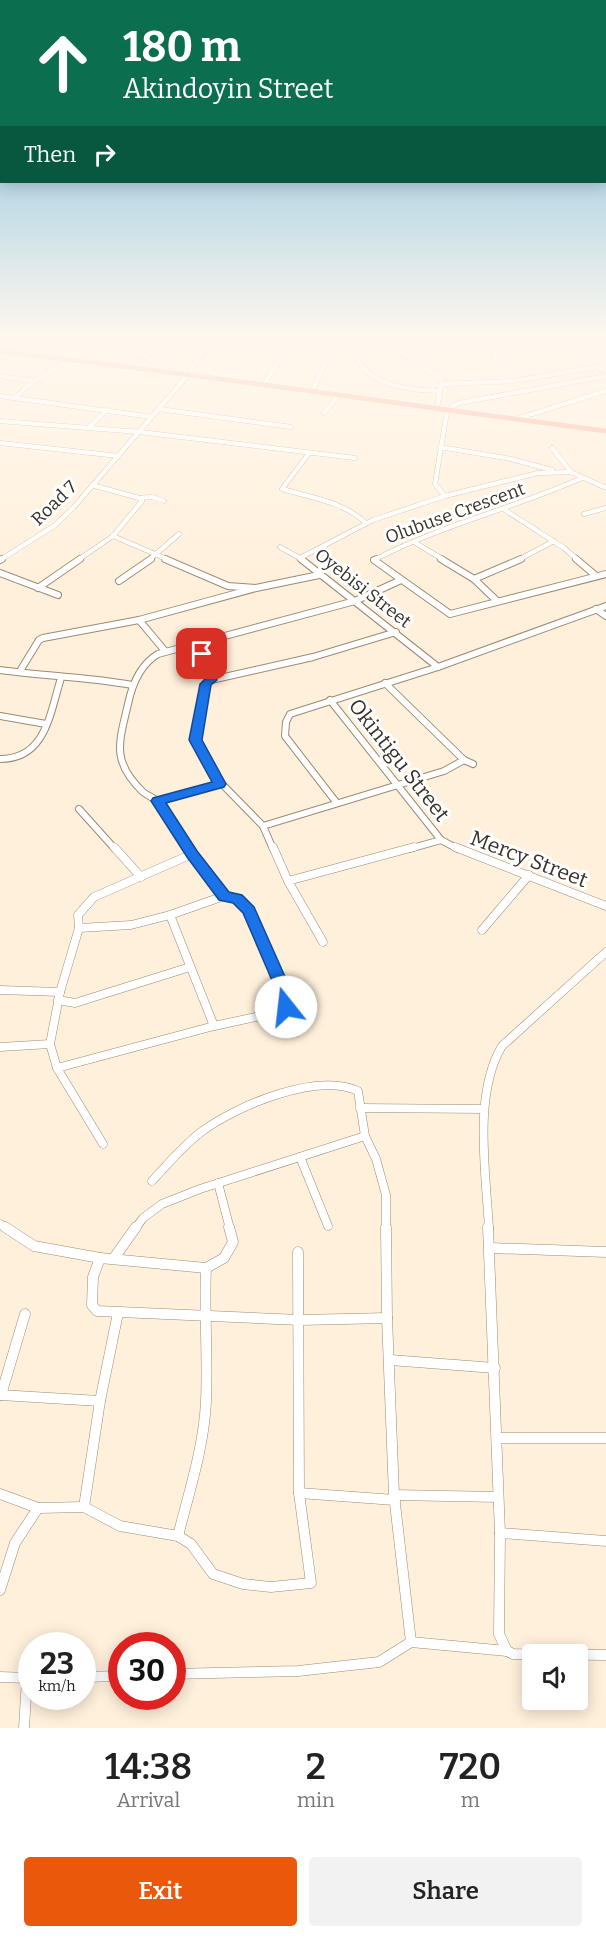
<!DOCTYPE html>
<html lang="en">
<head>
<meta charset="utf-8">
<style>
	body { margin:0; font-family:Bitter,serif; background:#f2f2f2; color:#222; height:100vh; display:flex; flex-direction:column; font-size:22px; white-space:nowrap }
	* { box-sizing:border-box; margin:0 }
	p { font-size:20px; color:#767676 }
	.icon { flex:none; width:33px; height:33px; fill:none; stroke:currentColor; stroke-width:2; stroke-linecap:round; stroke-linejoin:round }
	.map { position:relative; height:1728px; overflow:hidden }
	.side { display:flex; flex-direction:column; background:#fff; flex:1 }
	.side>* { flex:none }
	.top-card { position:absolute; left:0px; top:0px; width:606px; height:183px; box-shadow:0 3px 15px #0003; background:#0b6e4f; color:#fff; overflow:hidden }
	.buttons { position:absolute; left:522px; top:1644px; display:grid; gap:12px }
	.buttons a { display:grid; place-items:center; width:66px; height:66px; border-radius:6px; background:#fff; box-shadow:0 3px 15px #0003; font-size:30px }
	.speed { position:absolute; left:18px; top:1632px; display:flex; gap:12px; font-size:30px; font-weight:700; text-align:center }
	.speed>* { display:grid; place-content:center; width:78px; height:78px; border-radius:50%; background:#fff; box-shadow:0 3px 15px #0003; line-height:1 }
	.speed small { font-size:15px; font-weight:400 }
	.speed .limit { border:9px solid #d22; background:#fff; color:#111 }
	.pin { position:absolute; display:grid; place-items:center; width:51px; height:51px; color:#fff; margin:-26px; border-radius:12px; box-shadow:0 3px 9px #0006 }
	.me { position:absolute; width:66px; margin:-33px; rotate:344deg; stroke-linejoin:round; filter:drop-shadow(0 0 4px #0008) }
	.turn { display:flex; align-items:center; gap:21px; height:126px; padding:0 24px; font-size:27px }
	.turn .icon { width:78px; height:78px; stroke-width:2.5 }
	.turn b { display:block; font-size:42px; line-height:51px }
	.then { display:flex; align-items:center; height:57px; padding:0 24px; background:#0003; gap:12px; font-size:22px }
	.eta { display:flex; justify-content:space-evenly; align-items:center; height:102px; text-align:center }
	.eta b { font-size:36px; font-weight:600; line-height:42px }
	.primary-button { display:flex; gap:12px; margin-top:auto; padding:12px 24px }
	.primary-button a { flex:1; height:69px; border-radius:6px; background:#ea580c; color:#fff; font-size:24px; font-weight:600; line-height:69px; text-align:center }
	.primary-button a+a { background:#f2f2f2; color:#222 }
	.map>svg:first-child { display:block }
</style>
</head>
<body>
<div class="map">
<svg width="606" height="1728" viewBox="0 0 606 1728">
	<rect width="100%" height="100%" fill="#fff0db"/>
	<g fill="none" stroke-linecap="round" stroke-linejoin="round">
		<g stroke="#9c8b73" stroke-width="5">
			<g id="minor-far3">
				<path d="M119 340 167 370"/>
				<path d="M255 340 393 347 461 340"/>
				<path d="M353 340C356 386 404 389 440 391"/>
				<path d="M391 340 393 347 442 379 437 408"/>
				<path d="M480 340 494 351 496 364"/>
				<path d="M588 340 606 353"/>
				<path d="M492 350 513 351"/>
				<path d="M11 353 36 340"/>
				<path d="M0 376 36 381"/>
				<path d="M443 384 513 381 597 367 606 371"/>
				<path d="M264 385 290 342"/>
				<path d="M312 392 335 342"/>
				<path d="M0 396 152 417"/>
				<path d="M15 398 26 387 70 359"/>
				<path d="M159 409 291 427"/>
				<path d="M450 411 452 406 459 403 606 376"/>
				<path d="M324 413 338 396"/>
				<path d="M516 419 606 391"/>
				<path d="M0 421 140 432 355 458"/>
				<path d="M88 428 107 410"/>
				<path d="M0 443 119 456"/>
				<path d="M440 447 511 459 552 470"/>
				<path d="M552 448 571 472"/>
				<path d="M309 453 282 489C312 498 342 501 366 523"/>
				<path d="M445 496 435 484 447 411"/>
				<path d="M139 498 152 497 164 501"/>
				<path d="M505 510 564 548 578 560"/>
				<path d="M584 514 606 508"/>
				<path d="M113 536 169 560"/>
				<path d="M414 542 444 560"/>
				<path d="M280 547 303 560"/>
				<path d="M300 558 373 520 445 496 538 473 571 472 606 488"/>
				<path d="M0 560 54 526 73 508 187 376 211 340"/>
				<path d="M78 560 113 536 142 501 139 498 92 485"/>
				<path d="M149 560 179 534"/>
				<path d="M374 560C439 526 514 508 582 478"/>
				<path d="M518 560 554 541"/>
			</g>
		</g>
		<g stroke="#9c8b73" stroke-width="8">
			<g id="minor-far2">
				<path d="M165 559 228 586 256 588 319 575"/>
				<path d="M301 559 438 667"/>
				<path d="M377 559 374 560 450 614 606 574"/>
				<path d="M441 559 474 579 497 601"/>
				<path d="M576 559 595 575"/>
				<path d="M0 560 2 559"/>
				<path d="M0 573 58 595"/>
				<path d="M474 579 521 559"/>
				<path d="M119 581 151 559"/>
				<path d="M38 588 80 559"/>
				<path d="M596 609 606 616"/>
				<path d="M139 620 165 651"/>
				<path d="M196 643 208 665 211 680"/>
				<path d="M0 670C44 676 88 677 132 685"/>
				<path d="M20 671 39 640 43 638 139 620 256 588"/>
				<path d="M385 683 464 760 473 764"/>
				<path d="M330 700 441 840 458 849"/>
				<path d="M0 716 46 724"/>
				<path d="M0 759C46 759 50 713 61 678"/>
				<path d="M158 801 220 784"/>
				<path d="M336 802 285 736 286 722 290 714 438 667 606 606"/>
				<path d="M79 809 115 849"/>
				<path d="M263 826 444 771 464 760"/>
				<path d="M189 849C179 834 171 814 159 802 154 798 148 796 143 792 111 761 119 743 128 704 132 685 141 664 158 654L355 601 401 580"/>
				<path d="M273 849 263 826 222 784 201 752 196 740 205 684 211 680 313 657 396 632"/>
				<path d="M409 849 441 840"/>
			</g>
		</g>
		<g stroke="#9c8b73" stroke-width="9">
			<g id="minor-far1">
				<path d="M114 847 141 877"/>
				<path d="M188 847 224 896"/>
				<path d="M273 847 288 881 323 942"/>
				<path d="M455 847 606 906"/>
				<path d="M288 881 414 847"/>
				<path d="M170 915 214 1026"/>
				<path d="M482 930 529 875"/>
				<path d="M0 990 60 992"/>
				<path d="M58 1000 75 1003 190 967"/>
				<path d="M0 1047 50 1044"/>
				<path d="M57 1068 214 1026 283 1011 287 1003 249 911 237 899 224 896 170 915 131 925 79 928"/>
				<path d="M360 1108 484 1109"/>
				<path d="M103 1144 57 1068 50 1044 60 992 79 928 78 915 94 897 192 854"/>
				<path d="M300 1157 328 1226"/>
				<path d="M152 1181C168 1164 183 1146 201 1132 236 1106 316 1072 358 1091L365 1136 376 1159 386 1195V1229"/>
				<path d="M218 1183 230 1229"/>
				<path d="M0 1224 7 1229"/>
				<path d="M135 1229 143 1218 162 1204 200 1189 365 1136"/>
				<path d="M489 1229C486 1173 473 1094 502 1046L606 952"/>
			</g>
		</g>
		<g stroke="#9c8b73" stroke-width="11">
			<g id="minor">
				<path d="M5 1227 34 1246 100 1258"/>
				<path d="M229 1227 233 1242 224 1258 206 1268 100 1258 93 1277 92 1305 97 1311 300 1320 387 1318"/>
				<path d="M386 1227 387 1318 394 1495 411 1642"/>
				<path d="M488 1227 500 1533 499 1634 507 1651"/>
				<path d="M490 1248 606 1252"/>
				<path d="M114 1258 136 1227"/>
				<path d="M390 1360 495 1368"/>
				<path d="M0 1395 100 1401"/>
				<path d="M1 1395 25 1314"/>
				<path d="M497 1438H606"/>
				<path d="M299 1493 395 1500"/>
				<path d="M0 1494 38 1508 84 1507 120 1526 178 1536C189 1492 204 1447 206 1401 208 1357 204 1312 206 1268"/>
				<path d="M394 1495 498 1497"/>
				<path d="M84 1507 100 1401 118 1313"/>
				<path d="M500 1533 606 1541"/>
				<path d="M178 1536 191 1544 213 1574 243 1584 271 1587 311 1583 299 1493 298 1252"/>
				<path d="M0 1590 15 1543 38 1508"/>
				<path d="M172 1674 298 1671 379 1662 411 1642 507 1651 513 1654 606 1655"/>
				<path d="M0 1677 29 1678"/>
				<path d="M82 1677 122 1676"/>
				<path d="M24 1728 27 1679"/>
			</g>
		</g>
		<g stroke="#fff" stroke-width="6">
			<path id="major" d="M0 352C203 374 404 405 606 431"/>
		</g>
		<use href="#minor-far3" stroke="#fff" stroke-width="4.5"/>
		<use href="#minor-far2" stroke="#fff" stroke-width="6"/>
		<use href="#minor-far1" stroke="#fff" stroke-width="8"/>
		<use href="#minor" stroke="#fff" stroke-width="10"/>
		<use href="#major" stroke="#fbb39d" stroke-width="5"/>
	</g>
	<linearGradient id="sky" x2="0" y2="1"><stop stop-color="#69b2d8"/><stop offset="0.58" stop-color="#fff8ef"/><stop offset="1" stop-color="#fff8ef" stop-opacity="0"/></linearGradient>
	<rect width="606" height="582" fill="url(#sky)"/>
	<path fill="#1a73e8" stroke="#114b97" stroke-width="1.5" d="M202 650 206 651 214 665 217 680 211 685 202 740 226 784 224 787 166 803 197 851 229 892 242 895 254 907 295 999 292 1011H281L280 999 243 913 233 903 219 900 187 857 151 801 153 798 212 782 189 740 200 684 205 679 202 665 196 654Z"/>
	<g text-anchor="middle" stroke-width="6" stroke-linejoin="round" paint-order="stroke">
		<g font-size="18" fill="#383127" stroke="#fff">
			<text transform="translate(54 503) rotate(-44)" y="6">Road 7</text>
			<text transform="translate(455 513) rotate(-20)" y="6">Olubuse Crescent</text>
			<text transform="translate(363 588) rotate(38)" y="6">Oyebisi Street</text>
		</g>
		<g font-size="21" fill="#383127" stroke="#fff">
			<text transform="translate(399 760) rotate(52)" y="7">Okintigu Street</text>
			<text transform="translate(529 859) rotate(21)" y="7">Mercy Street</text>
		</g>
	</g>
</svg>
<div class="buttons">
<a><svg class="icon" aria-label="sound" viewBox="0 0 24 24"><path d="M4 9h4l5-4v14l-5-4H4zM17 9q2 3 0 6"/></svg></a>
</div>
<div class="speed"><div>23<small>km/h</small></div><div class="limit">30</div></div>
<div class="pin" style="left:202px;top:654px;background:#d93025"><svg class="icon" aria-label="arrive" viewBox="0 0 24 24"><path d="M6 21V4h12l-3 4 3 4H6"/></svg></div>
<svg class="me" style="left:286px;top:1007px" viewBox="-20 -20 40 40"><circle r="19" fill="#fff"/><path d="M0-13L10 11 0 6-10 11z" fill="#1a73e8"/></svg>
<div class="top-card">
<div class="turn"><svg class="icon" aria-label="ahead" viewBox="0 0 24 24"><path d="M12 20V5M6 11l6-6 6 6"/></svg><div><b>180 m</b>Akindoyin Street</div></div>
<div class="then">Then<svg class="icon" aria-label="right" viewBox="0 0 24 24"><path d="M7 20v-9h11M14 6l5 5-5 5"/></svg></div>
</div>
</div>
<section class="side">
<div class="eta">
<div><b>14:38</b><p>Arrival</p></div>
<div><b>2</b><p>min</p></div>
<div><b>720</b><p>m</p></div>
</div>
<div class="primary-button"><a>Exit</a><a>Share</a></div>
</section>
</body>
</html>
